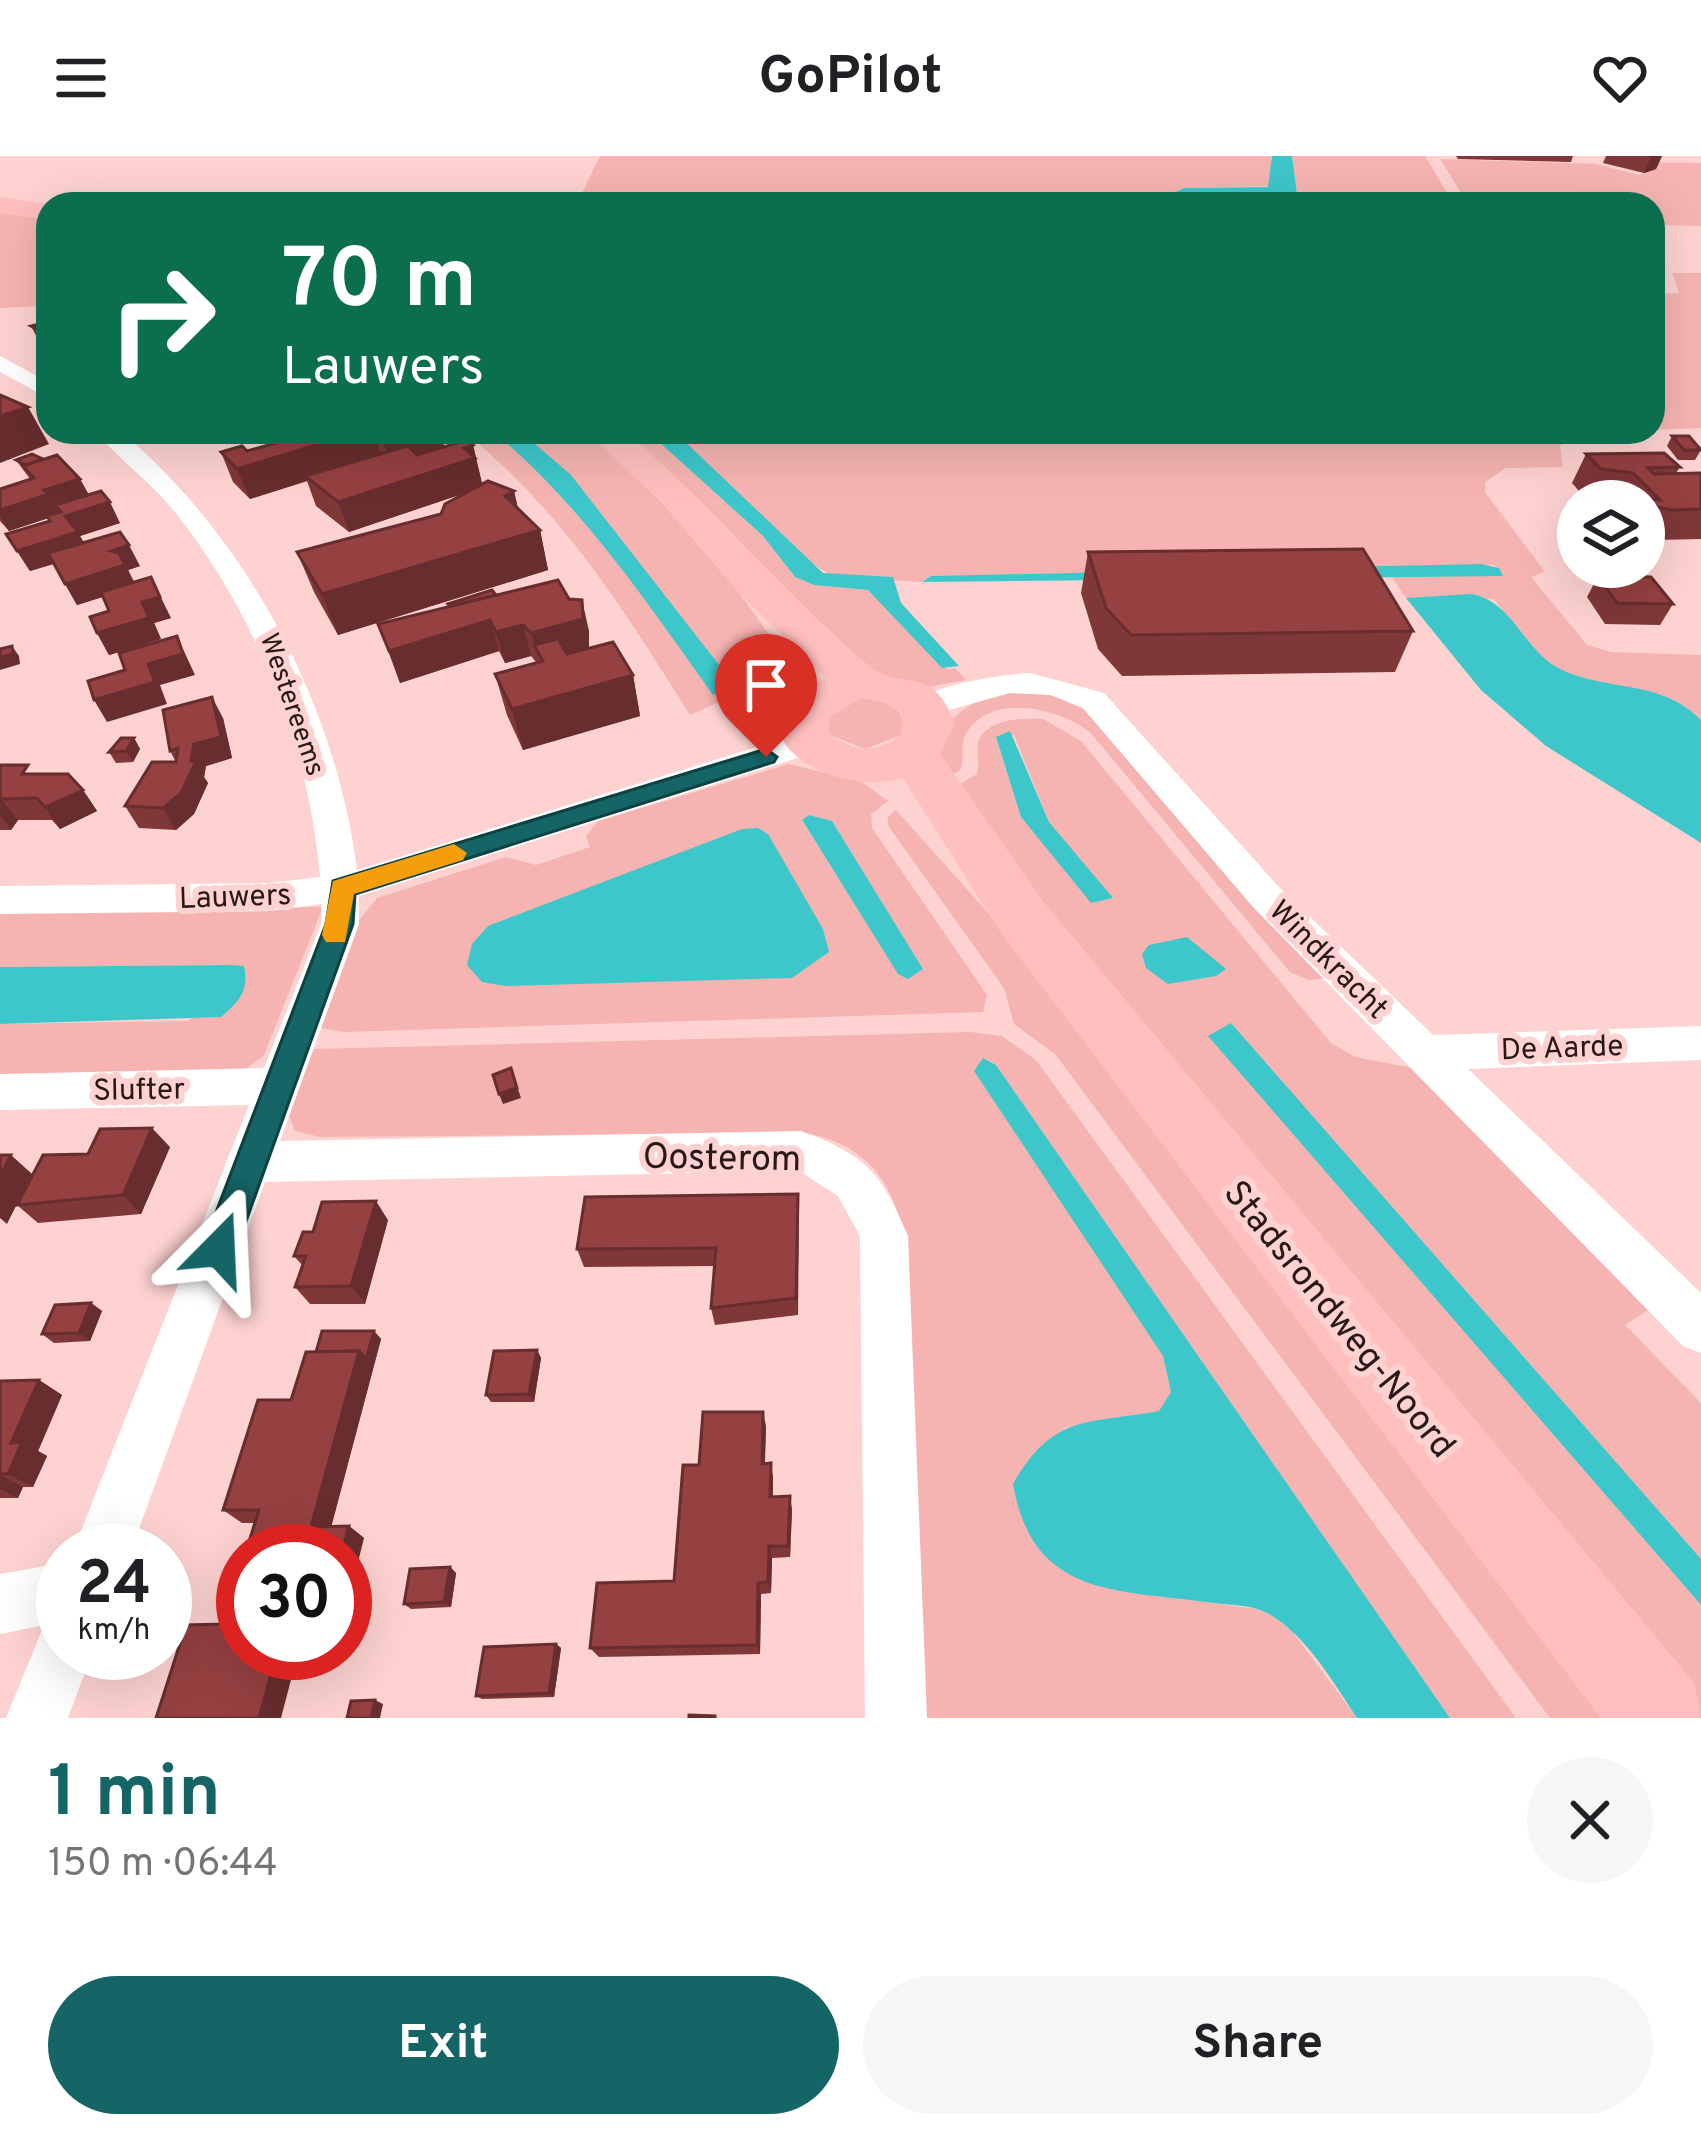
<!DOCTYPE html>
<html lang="en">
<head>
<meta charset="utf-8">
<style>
	body { margin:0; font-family:Overpass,sans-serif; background:#f6f6f6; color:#202124; height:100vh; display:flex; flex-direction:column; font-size:45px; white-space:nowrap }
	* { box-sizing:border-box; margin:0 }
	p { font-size:39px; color:#757577 }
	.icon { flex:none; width:66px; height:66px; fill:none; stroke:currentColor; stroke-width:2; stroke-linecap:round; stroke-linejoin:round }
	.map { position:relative; height:1562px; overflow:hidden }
	.drawer { display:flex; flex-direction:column; background:#fff; flex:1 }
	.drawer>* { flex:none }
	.banner { position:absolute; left:36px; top:36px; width:1629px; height:252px; border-radius:36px; box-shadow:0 12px 48px #0002; background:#0b6e4f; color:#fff; overflow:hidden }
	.buttons { position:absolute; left:1557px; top:324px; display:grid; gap:24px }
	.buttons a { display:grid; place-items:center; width:108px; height:108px; border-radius:50%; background:#fff; box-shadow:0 12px 48px #0002; font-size:60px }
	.speed { position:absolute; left:36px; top:1368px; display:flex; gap:24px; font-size:60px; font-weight:700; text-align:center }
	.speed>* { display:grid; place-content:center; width:156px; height:156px; border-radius:50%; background:#fff; box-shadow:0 12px 48px #0002; line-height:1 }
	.speed small { font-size:30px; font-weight:400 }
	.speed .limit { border:18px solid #d22; background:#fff; color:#111 }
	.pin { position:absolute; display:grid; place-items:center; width:102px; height:102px; color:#fff; margin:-123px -51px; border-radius:50% 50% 50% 0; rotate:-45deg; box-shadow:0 0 12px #0007 }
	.pin .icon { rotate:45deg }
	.me { position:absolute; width:132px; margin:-66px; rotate:21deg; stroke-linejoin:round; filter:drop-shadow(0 0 9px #0008) }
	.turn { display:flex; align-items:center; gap:42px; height:252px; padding:0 48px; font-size:54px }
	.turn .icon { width:156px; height:156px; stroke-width:2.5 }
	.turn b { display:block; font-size:84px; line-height:102px }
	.round { display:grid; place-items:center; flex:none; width:126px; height:126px; border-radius:63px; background:#f6f6f6 }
	.headline { display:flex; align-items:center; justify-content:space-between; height:204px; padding:0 48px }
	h1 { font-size:72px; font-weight:700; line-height:90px; color:#156466 }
	.primary-button { display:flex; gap:24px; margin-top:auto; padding:24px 48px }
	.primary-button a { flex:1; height:138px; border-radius:72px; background:#156466; color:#fff; font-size:48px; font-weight:700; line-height:138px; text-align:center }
	.primary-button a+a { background:#f6f6f6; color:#202124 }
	header { display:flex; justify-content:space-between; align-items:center; height:156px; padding:0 48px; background:#fff; font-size:54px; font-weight:700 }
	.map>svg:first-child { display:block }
</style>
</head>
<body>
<header><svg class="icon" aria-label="menu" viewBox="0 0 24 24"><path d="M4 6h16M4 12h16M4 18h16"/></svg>GoPilot<svg class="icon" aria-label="heart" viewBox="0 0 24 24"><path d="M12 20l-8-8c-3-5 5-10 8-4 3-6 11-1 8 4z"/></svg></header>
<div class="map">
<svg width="1701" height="1562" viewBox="0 0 1701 1562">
	<rect width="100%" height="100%" fill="#fdd2d0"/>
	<g fill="#f5b4b1" fill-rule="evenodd">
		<path d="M600 0H1272L1269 30 1185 32 1175 36 1178 48H606L615 46 610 37 580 41Z"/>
		<path d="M1292 0H1425L1454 48H1200L1196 40 1297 37Z"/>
		<path d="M1440 3 1596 8 1639 19 1654 13 1639 6 1701 7V70L1653 69V48H1468Z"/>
		<path d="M192 38 491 42 490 48H177Z"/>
		<path d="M0 53 48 61V150L0 152Z"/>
		<path d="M1672 117H1701V272L1653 274V138L1679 137Z"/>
		<path d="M464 276H588C670 347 739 428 796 520 801 543 784 574 764 587L733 540 690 559C624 454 563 355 464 276Z"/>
		<path d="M621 276H648L763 380 795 421 814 429 868 434 948 514 955 512 966 524 928 531 867 516Z"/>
		<path d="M674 276H1577L1560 290 1563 311 1506 312 1485 326V336L1545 416 1531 421 1587 489 1611 496 1701 499V564C1660 522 1607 537 1559 513 1531 499 1513 468 1494 443L1406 442 1391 420 1503 419 1494 409 931 420 921 426 832 420 813 408Z"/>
		<path d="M1014 536 1049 538 1085 554 1327 822 1309 824 1290 816 1090 576C1059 552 992 536 967 576 959 589 965 600 961 613L944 624C927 569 964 543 1014 536Z"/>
		<path d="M857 542C878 542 901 546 904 570L901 579 865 593 828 578 827 559Z"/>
		<path d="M1043 563 1081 585 1331 887 1355 901 1412 912 1653 1151 1625 1169 1701 1247V1403L1231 868 1209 880 1701 1449V1562L950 634 977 618C980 607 976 597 978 587 986 562 1022 562 1043 563ZM1014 579 1049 666 1112 742 1092 747 1021 661 996 582Z"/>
		<path d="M789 608 862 626 888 645 871 658 872 672 987 839 983 856 344 876 321 872 357 767 377 742 506 701 536 709 590 691 586 680 598 665ZM809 659 832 665 923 813 898 817 802 665Z"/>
		<path d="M896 654 1022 795 1618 1562H1550L1055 898 1014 868 1004 832 889 671 887 662Z"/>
		<path d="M323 751 264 899 242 916 0 920V868L189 865 230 809 0 811V756Z"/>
		<path d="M970 876 1002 880 1036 904 1516 1562H1450L996 909 984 902 1163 1200 1171 1236 1159 1255 1063 1272 1189 1444 1264 1454 1291 1474 1357 1562H924L902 1073C891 1020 859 986 805 977L320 981 295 975 288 957 313 893Z"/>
	</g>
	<g fill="#3dc7ca">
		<path d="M1272 0H1292L1297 38 1207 37 1197 40 1200 48H1178L1175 36 1185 32 1268 31Z"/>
		<path d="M494 276H521L571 319 737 532 713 539C646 445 583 351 494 276Z"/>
		<path d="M648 276 677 278 823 417 893 421 901 447 959 510 942 512 868 434 814 429 795 421 763 380Z"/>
		<path d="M1481 408 1499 412 1503 420 922 426 931 420Z"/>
		<path d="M1471 438C1514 445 1523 496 1562 514 1610 536 1661 523 1701 564V687L1546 590 1481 534 1406 442Z"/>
		<path d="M1010 575 1049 666 1113 742 1091 747 1021 661 996 581Z"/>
		<path d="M809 659 832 665 923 813 908 823 898 818 802 664Z"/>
		<path d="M758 672 768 678 823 773 829 796 792 822 505 830 482 826 467 809 472 788 488 770 742 673Z"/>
		<path d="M1187 781 1226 813 1216 820 1168 828 1146 812 1142 798 1149 789Z"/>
		<path d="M230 809 244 810C249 835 240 845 221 861L0 868V811Z"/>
		<path d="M1231 867 1701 1403V1449L1208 880Z"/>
		<path d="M983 902 996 909 1450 1562H1357C1334 1527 1305 1477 1267 1457 1253 1449 1229 1449 1213 1447 1117 1433 1033 1443 1013 1328 1053 1258 1086 1268 1159 1255L1171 1236 1163 1200 974 915Z"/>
	</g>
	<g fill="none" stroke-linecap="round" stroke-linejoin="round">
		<g fill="#fff" fill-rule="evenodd">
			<path d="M0 200 48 226V242L0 216Z"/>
			<path d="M96 276H122C248 384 336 548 357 714L796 579H820L825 587 820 595 359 740V768L280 985 801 975C866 999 882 1017 908 1080L927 1562H865L860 1080 838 1040 799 1015 265 1026 131 1395H73L249 949 0 954V918L264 912 321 768V748L269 755 0 758V730L269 727 320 721C310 593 255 455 174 355 151 326 119 304 96 276Z"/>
			<path d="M1030 517 1104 537 1279 731 1433 879 1701 870V904L1468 913 1701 1137V1197L1683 1190 1253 751 1082 551 1050 539 1010 537 927 560 911 550C929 528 1002 519 1030 517Z"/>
			<path d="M63 1407V1497H92L68 1562H6L42 1474 60 1466 0 1478V1418Z"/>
		</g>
		<g fill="#febfbe" fill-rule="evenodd">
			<path d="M0 41 48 48V64L0 57Z"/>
			<path d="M586 276H626C712 349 782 436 868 509 901 537 931 505 955 567L940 598 1043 745 1695 1528 1701 1562H1601L1001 777 903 622C826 645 715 568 826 522L740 438 661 346ZM861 542 886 547 902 557 901 578C877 599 853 597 829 577V562Z"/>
		</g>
	</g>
	<g fill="#803738">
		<path d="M1456 0H1573L1571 6 1458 3Z"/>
		<path d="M1606 0H1662L1656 13 1644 17 1603 7Z"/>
		<path d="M48 166V198L45 197 31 170Z"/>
		<path d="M316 276H440L444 290 473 289 482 329 514 335 518 353 540 374 548 414 338 479 314 436 297 396 441 358 468 336 349 376 316 350 307 325 250 343 233 326 221 296 247 295Z"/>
		<path d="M1672 280 1701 294 1695 304H1678L1667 290Z"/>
		<path d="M1586 298 1680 311 1676 317H1701V383L1655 384 1644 382V345H1605L1585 342 1572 327Z"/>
		<path d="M16 304 80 323 89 339 120 367 80 380 84 387 140 410 128 414 134 426 171 462 154 467 161 483 109 499 97 477 109 455 103 441 77 449 54 408 30 415 6 378 50 365 49 362 9 375 0 365V333L30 323Z"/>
		<path d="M1088 396 1413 475 1395 516 1122 520 1098 493 1081 437Z"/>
		<path d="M1598 420 1673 448 1660 469 1605 468 1587 441Z"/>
		<path d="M496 439 589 475V492L633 519 640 560 523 594 507 559 495 518 537 507 531 500 505 507 499 495 400 527 378 468Z"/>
		<path d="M223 562 232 602 206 610 204 621 208 627 194 658 176 674 139 672 125 650 176 606 170 595Z"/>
		<path d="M134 582 140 593 133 606 116 607 109 596Z"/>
		<path d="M0 609 83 634 97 655 60 673 52 664H18L11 674H0Z"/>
		<path d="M170 991 141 1058 38 1067 17 1049 88 998Z"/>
		<path d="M798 1038V1159L715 1169 711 1152 715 1110 584 1111 577 1093Z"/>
		<path d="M388 1064 365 1148H310L295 1131 302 1109 294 1100 313 1076Z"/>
		<path d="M91 1147 102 1155 90 1185 54 1187 42 1178Z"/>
		<path d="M374 1175 381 1183 331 1371 349 1370 364 1382 255 1367H242L223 1354 291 1244 316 1196Z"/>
		<path d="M537 1194 541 1202 534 1246H491L486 1239Z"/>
		<path d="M39 1224 62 1239 38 1295 47 1300 33 1331H23L18 1342H0V1225Z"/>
		<path d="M766 1270 765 1308 773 1321V1341L792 1353 790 1401 772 1402 771 1437 761 1438 760 1498 599 1501 590 1492 674 1425 699 1309Z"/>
		<path d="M450 1411 456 1417 451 1451 411 1453 404 1448Z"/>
		<path d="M556 1488 561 1492 554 1541 482 1543 476 1540Z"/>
	</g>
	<g fill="#682d2e">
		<path d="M1655 0H1662L1656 13 1644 17 1651 1Z"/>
		<path d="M28 251 49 288 0 307V260Z"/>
		<path d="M358 276H374L382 301 305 320 307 325 250 343 237 313Z"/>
		<path d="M389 276H440L444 290 390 308 381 278Z"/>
		<path d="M473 289 483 331 349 376 338 346Z"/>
		<path d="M80 323 91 343 58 354 60 358 9 375 0 360V354L44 334Z"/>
		<path d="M514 335 523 375 505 340Z"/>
		<path d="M110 346 120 367 80 380 89 396 30 415 17 395 65 360Z"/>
		<path d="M540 374 548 414 338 479 322 438Z"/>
		<path d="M129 389 140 410 128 414 136 430 77 449 65 428 111 395Z"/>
		<path d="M151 421 171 462 154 467 161 483 109 499 97 477 142 446Z"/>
		<path d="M582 444 589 475V495L543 507 534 489 539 508 531 477Z"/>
		<path d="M490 464 499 495 400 527 389 495Z"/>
		<path d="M523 469 531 500 505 507 496 476Z"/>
		<path d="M177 480 195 519 160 529 167 548 107 566 94 544 148 508Z"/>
		<path d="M12 490 19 500 20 508 0 514V501Z"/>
		<path d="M633 519 640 560 523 594 512 553Z"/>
		<path d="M212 541 223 562 232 602 206 610 204 621 208 627 194 658 176 674 163 652 191 605 194 588Z"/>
		<path d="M134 582 140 593 133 606 126 595Z"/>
		<path d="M83 634 97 655 60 673 45 651Z"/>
		<path d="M1 643 18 664 11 674 0 659Z"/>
		<path d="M511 912 521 942 503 948 499 938Z"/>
		<path d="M152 972 170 991 141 1058 123 1039Z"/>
		<path d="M11 999 32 1018 7 1068 0 1062V1020Z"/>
		<path d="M798 1038 799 1057 798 1159 796 1142Z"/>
		<path d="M376 1045 388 1064 365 1148 351 1130Z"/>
		<path d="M91 1147 102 1155 90 1185 79 1177Z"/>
		<path d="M374 1175 381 1183 328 1383 311 1371 359 1195Z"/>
		<path d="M537 1194 541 1202 534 1246 529 1238Z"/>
		<path d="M39 1224 62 1239 38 1295 47 1300 33 1331 8 1318 11 1287Z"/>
		<path d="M763 1256 766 1270 764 1321 762 1308Z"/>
		<path d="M771 1307 773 1321 772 1354 770 1341Z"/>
		<path d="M0 1319 23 1331 18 1342 0 1333Z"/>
		<path d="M790 1340 792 1353 790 1401 788 1390Z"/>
		<path d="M349 1370 364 1382 345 1458V1395H342Z"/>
		<path d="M769 1390 772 1402 771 1437 768 1426Z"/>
		<path d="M450 1411 456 1417 451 1451 444 1446Z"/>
		<path d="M758 1427 761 1438 760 1498 757 1489Z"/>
		<path d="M556 1488 561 1492 554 1541 549 1537Z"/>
		<path d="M277 1497H298L281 1562H259Z"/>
		<path d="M375 1544 383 1548 380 1562H371Z"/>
	</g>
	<g fill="#954041" stroke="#682d2e" stroke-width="3">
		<path d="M48 166V176L44 177 31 170Z"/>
		<path d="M0 239 28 251 0 260Z"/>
		<path d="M316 276H358L237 313 221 296 242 290 247 295Z"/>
		<path d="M1672 280H1689L1701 294H1684Z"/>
		<path d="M467 284 473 289 464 292 475 302 338 346 305 320 408 290 417 299Z"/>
		<path d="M1664 297 1680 311 1648 312 1654 318 1701 317V353L1673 354 1657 351 1650 343 1660 344 1633 317 1601 313 1586 298Z"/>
		<path d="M32 298 43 303 26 309 16 304Z"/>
		<path d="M57 299 80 323 44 334 49 338 0 354V333L34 322 23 310Z"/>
		<path d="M488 325 514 335 505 340 540 374 322 438 297 396 441 358 445 348Z"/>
		<path d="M101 335 110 346 65 360 78 376 17 395 6 378 50 365 47 360 61 356 55 349Z"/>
		<path d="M120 376 129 389 111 395 119 397 125 409 65 428 48 397Z"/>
		<path d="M1363 393 1413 475 1131 479 1106 452 1088 396Z"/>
		<path d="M1598 420 1651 421 1673 448 1617 447Z"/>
		<path d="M151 421 160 441 142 446 149 462 97 477 90 461 109 455 101 436Z"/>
		<path d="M558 424 569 443 582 444 583 463 531 477 523 469 496 476 490 464 389 495 378 468Z"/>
		<path d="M492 434 496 439 450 450 448 448Z"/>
		<path d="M177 480 183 498 148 508 155 526 94 544 88 525 125 514 119 497Z"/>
		<path d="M558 483 567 498 613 486 633 519 512 553 495 518 543 505 534 489Z"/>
		<path d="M12 490 13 498 0 501V493Z"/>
		<path d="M212 541 221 581 194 588 191 605H196L181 637 163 652 125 650 152 606H176L178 592 170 595 163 554Z"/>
		<path d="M121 582H134L126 595 109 596Z"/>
		<path d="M0 609H28L22 618H68L83 634 45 651 37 642 1 643 0 644Z"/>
		<path d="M511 912 517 932 499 938 493 919Z"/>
		<path d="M152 972 123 1039 17 1049 43 999 88 998 100 973Z"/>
		<path d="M0 999H11L0 1020Z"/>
		<path d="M798 1038 796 1142 711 1152 716 1092 577 1093 585 1041Z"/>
		<path d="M376 1045 351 1130 295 1131 306 1100H294L303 1076H313L322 1046Z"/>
		<path d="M91 1147 79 1177 42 1178 55 1149Z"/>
		<path d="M322 1175H374L366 1203 359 1195 316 1196Z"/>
		<path d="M537 1194 529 1238 486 1239 494 1195Z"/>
		<path d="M359 1195 311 1371 349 1370 342 1395H246L259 1354H223L258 1244H291L306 1196Z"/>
		<path d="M39 1224 11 1287 22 1286 8 1318H0V1225Z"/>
		<path d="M703 1256H763L762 1308 771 1307 770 1341 790 1340 788 1390H769L768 1426 758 1427 757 1489 590 1492 597 1427 674 1425 683 1309H699Z"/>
		<path d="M243 1406V1497H277L259 1562H156L186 1469 224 1468Z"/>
		<path d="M450 1411 444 1446 404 1448 410 1413Z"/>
		<path d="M556 1488 549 1537 476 1540 484 1491Z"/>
		<path d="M375 1544 371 1562H347L351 1545Z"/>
		<path d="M689 1559 715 1560V1562H689Z"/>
	</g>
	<path fill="#156466" stroke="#0e4142" stroke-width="3" d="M766 593 777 601 774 606 355 738 353 768 236 1093 231 1104 219 1108 207 1104 202 1093 326 768 333 725Z"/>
	<path fill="#f59e0b" d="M454 688 467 697 463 704 354 738 345 786H326L322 779 333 725Z"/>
	<g text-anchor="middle" stroke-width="12" stroke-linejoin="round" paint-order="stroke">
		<g font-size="27" fill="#281918" stroke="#fdd2d0">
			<text transform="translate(293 548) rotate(71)" y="9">Westereems</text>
		</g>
		<g font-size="30" fill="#281918" stroke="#fdd2d0">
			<text transform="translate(235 740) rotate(-2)" y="10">Lauwers</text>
			<text transform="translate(1329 803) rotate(45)" y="10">Windkracht</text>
			<text transform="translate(1562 891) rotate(-2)" y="10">De Aarde</text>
			<text transform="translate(139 933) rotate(-1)" y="10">Slufter</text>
		</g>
		<g font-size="36" fill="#281918" stroke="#fdd2d0">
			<text transform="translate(722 1000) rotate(1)" y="13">Oosterom</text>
			<text transform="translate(1341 1162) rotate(51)" y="13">Stadsrondweg-Noord</text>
		</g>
	</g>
</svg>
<div class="buttons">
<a><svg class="icon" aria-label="layers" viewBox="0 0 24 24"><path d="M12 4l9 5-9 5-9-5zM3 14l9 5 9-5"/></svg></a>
</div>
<div class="speed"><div>24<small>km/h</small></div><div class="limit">30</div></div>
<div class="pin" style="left:766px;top:601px;background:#d93025"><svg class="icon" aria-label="arrive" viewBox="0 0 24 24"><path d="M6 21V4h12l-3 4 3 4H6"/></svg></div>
<svg class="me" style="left:219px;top:1093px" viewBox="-20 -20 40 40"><path d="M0-17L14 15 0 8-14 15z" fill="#156466" stroke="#fff" stroke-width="4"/></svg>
<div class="banner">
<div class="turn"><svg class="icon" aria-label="right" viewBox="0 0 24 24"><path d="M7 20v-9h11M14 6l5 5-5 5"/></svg><div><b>70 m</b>Lauwers</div></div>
</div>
</div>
<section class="drawer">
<div class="headline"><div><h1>1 min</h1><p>150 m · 06:44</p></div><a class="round"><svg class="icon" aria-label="close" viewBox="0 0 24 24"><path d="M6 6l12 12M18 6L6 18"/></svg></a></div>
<div class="primary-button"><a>Exit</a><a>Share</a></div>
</section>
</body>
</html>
